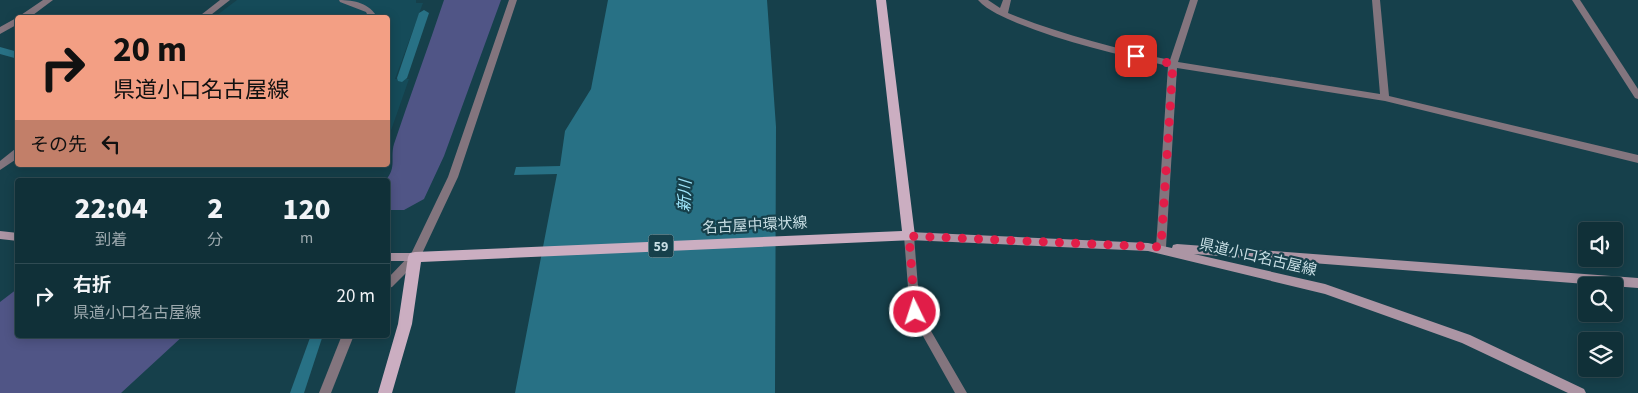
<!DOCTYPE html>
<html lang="ja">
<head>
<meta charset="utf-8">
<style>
	body { margin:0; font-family:"Source Sans 3","Noto Sans JP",sans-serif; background:#193840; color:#f1f3f6; height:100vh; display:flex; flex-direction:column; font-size:19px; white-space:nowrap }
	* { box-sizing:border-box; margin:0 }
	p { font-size:16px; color:#9ca9ae }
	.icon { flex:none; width:28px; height:28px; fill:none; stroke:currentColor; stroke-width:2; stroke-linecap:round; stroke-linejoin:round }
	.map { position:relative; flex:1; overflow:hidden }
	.details { position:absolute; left:15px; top:178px; width:375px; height:160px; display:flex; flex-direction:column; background:#103038; border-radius:5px; box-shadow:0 2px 12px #0003,0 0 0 1px #304b53 }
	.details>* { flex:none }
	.guide { position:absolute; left:15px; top:15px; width:375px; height:152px; border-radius:5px; box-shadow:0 2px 12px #0003,0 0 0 1px #304b53; background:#f39f84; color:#111; overflow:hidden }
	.controls { position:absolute; left:1578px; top:222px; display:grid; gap:10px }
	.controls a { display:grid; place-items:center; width:45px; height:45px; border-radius:5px; background:#103038; box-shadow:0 2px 12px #0003,0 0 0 1px #304b53; font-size:25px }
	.pin { position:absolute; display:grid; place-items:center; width:42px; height:42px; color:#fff; margin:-21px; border-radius:10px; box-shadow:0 2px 8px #0006 }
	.me { position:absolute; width:55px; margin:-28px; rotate:356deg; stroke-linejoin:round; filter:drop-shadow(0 0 4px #0008) }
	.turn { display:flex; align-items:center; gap:18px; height:105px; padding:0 15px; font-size:22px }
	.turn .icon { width:65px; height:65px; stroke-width:2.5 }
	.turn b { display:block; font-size:35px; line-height:42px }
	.then { display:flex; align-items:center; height:48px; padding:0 15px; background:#0003; gap:10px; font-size:19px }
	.eta { display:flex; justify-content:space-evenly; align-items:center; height:85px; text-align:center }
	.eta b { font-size:30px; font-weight:800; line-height:35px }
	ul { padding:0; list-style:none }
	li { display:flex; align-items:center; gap:15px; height:65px; padding:0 15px; border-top:1px solid #304b53 }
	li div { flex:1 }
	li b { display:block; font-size:19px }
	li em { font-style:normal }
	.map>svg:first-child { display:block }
</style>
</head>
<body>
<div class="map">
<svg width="1638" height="393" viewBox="0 0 1638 393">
	<rect width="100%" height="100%" fill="#16404b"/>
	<path fill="#154b59" d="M237 0H416V3H423L395 79H409L388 139V18H213Z"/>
	<g fill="#505586">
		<path d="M444 0H501L444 156 424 199 404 210H388V180H386C397 167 390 158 394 144 410 96 428 48 444 0Z"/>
		<path d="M17 289 18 335H184L121 393H0V302Z"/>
	</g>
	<path fill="#287185" d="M608 0H767L776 127 775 393H515L557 174 514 175 516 167 560 166 565 131 591 89Z"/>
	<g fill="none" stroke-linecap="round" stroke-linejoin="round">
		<g fill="#287185" fill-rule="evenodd">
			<path d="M424 10 429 13 407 78 402 82 398 81 397 78 419 13Z"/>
			<path d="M0 47 18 52V59L0 54Z"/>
			<path d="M311 335H323L304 393H290Z"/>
		</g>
		<path fill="#83757e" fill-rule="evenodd" d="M339 0C355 0 369 3 378 18H369L366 12 340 2Z"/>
		<g fill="#83757e" fill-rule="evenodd">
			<path d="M43 0H53L29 18H18V24L0 34V27L18 17Z"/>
			<path d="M220 0H230L207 18H197Z"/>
			<path d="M509 0H517L458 177 419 260 392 287 388 288V278L411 254 448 177Z"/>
			<path d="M978 0H988L1000 8 1003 0H1011L1008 13C1060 34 1114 48 1170 60L1190 0H1198L1178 62 1380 94 1372 0H1380L1389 96 1638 155V163L1385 101 1177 68 1166 247 1165 250 1161 251 1157 250 1156 247 1168 66C1117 54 1066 43 1017 23 1004 17 988 11 978 0Z"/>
			<path d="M1572 0H1580L1638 89V99L1635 98Z"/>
			<path d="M15 149H18V158L0 170V161Z"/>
			<path d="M909 232 913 233 914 236 920 312 967 393H955L910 313 904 236 905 233Z"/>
			<path d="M342 335H354L331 393H319Z"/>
		</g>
		<g fill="#ac95a4" fill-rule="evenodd">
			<path d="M0 231 18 233V241L0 239Z"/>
			<path d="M909 232 1148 243 1172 248 1173 245 1177 244 1638 278V288L1194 254 1325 284 1470 335 1584 389 1586 393H1568L1462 343 1325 294 1148 251 909 240 905 239 904 236 905 233Z"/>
			<path d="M388 253H415L419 254 420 257 419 260 415 261H388Z"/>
		</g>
		<path fill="#cbaec1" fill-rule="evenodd" d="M876 0H886L915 236 914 240 421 262 412 324 392 393H378L398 324 408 257 410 253 415 252 902 231Z"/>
	</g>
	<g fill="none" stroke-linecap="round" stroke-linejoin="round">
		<path stroke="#e11d48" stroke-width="9" stroke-dasharray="0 16.2" d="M915 312 909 236 1161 247 1173 64 1136 56"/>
	</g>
	<g text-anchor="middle" stroke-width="4.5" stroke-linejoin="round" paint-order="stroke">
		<rect fill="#16404b" stroke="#93afb6" stroke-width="1" x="648.5" y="234.5" width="25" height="23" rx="4"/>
		<g font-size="14" font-weight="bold" fill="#c8dee4">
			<text x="661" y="251">59</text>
		</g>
		<g font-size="15" fill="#c8dee4" stroke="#16404b">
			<text transform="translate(755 225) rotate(-3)" y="5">名古屋中環状線</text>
			<text transform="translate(1258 257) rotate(13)" y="5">県道小口名古屋線</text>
		</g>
		<g font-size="16" font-style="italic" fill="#9fe5fb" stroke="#16404b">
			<text transform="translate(684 196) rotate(-87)" y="6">新川</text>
		</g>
	</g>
</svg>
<div class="controls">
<a><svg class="icon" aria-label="sound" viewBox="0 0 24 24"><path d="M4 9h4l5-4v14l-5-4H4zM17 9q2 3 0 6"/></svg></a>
<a><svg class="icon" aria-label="search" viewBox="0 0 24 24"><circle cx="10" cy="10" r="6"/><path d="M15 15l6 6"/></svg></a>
<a><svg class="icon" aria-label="layers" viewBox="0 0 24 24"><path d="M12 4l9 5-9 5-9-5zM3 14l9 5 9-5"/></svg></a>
</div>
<div class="pin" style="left:1136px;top:56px;background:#d93025"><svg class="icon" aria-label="arrive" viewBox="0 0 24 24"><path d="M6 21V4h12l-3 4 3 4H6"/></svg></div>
<svg class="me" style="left:915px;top:312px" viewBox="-20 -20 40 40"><circle r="17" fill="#e11d48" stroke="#fff" stroke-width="3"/><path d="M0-11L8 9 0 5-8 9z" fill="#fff"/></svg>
<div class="guide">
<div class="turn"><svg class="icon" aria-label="right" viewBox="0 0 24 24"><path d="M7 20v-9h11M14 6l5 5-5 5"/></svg><div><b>20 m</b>県道小口名古屋線</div></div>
<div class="then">その先<svg class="icon" aria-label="left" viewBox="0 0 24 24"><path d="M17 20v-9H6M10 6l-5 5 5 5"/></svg></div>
</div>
<section class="details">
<div class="eta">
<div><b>22:04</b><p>到着</p></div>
<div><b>2</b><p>分</p></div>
<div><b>120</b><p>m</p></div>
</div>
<ul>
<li><svg class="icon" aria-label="right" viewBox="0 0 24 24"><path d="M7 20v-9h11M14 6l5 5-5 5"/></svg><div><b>右折</b><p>県道小口名古屋線</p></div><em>20 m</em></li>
</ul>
</section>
</div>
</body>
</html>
